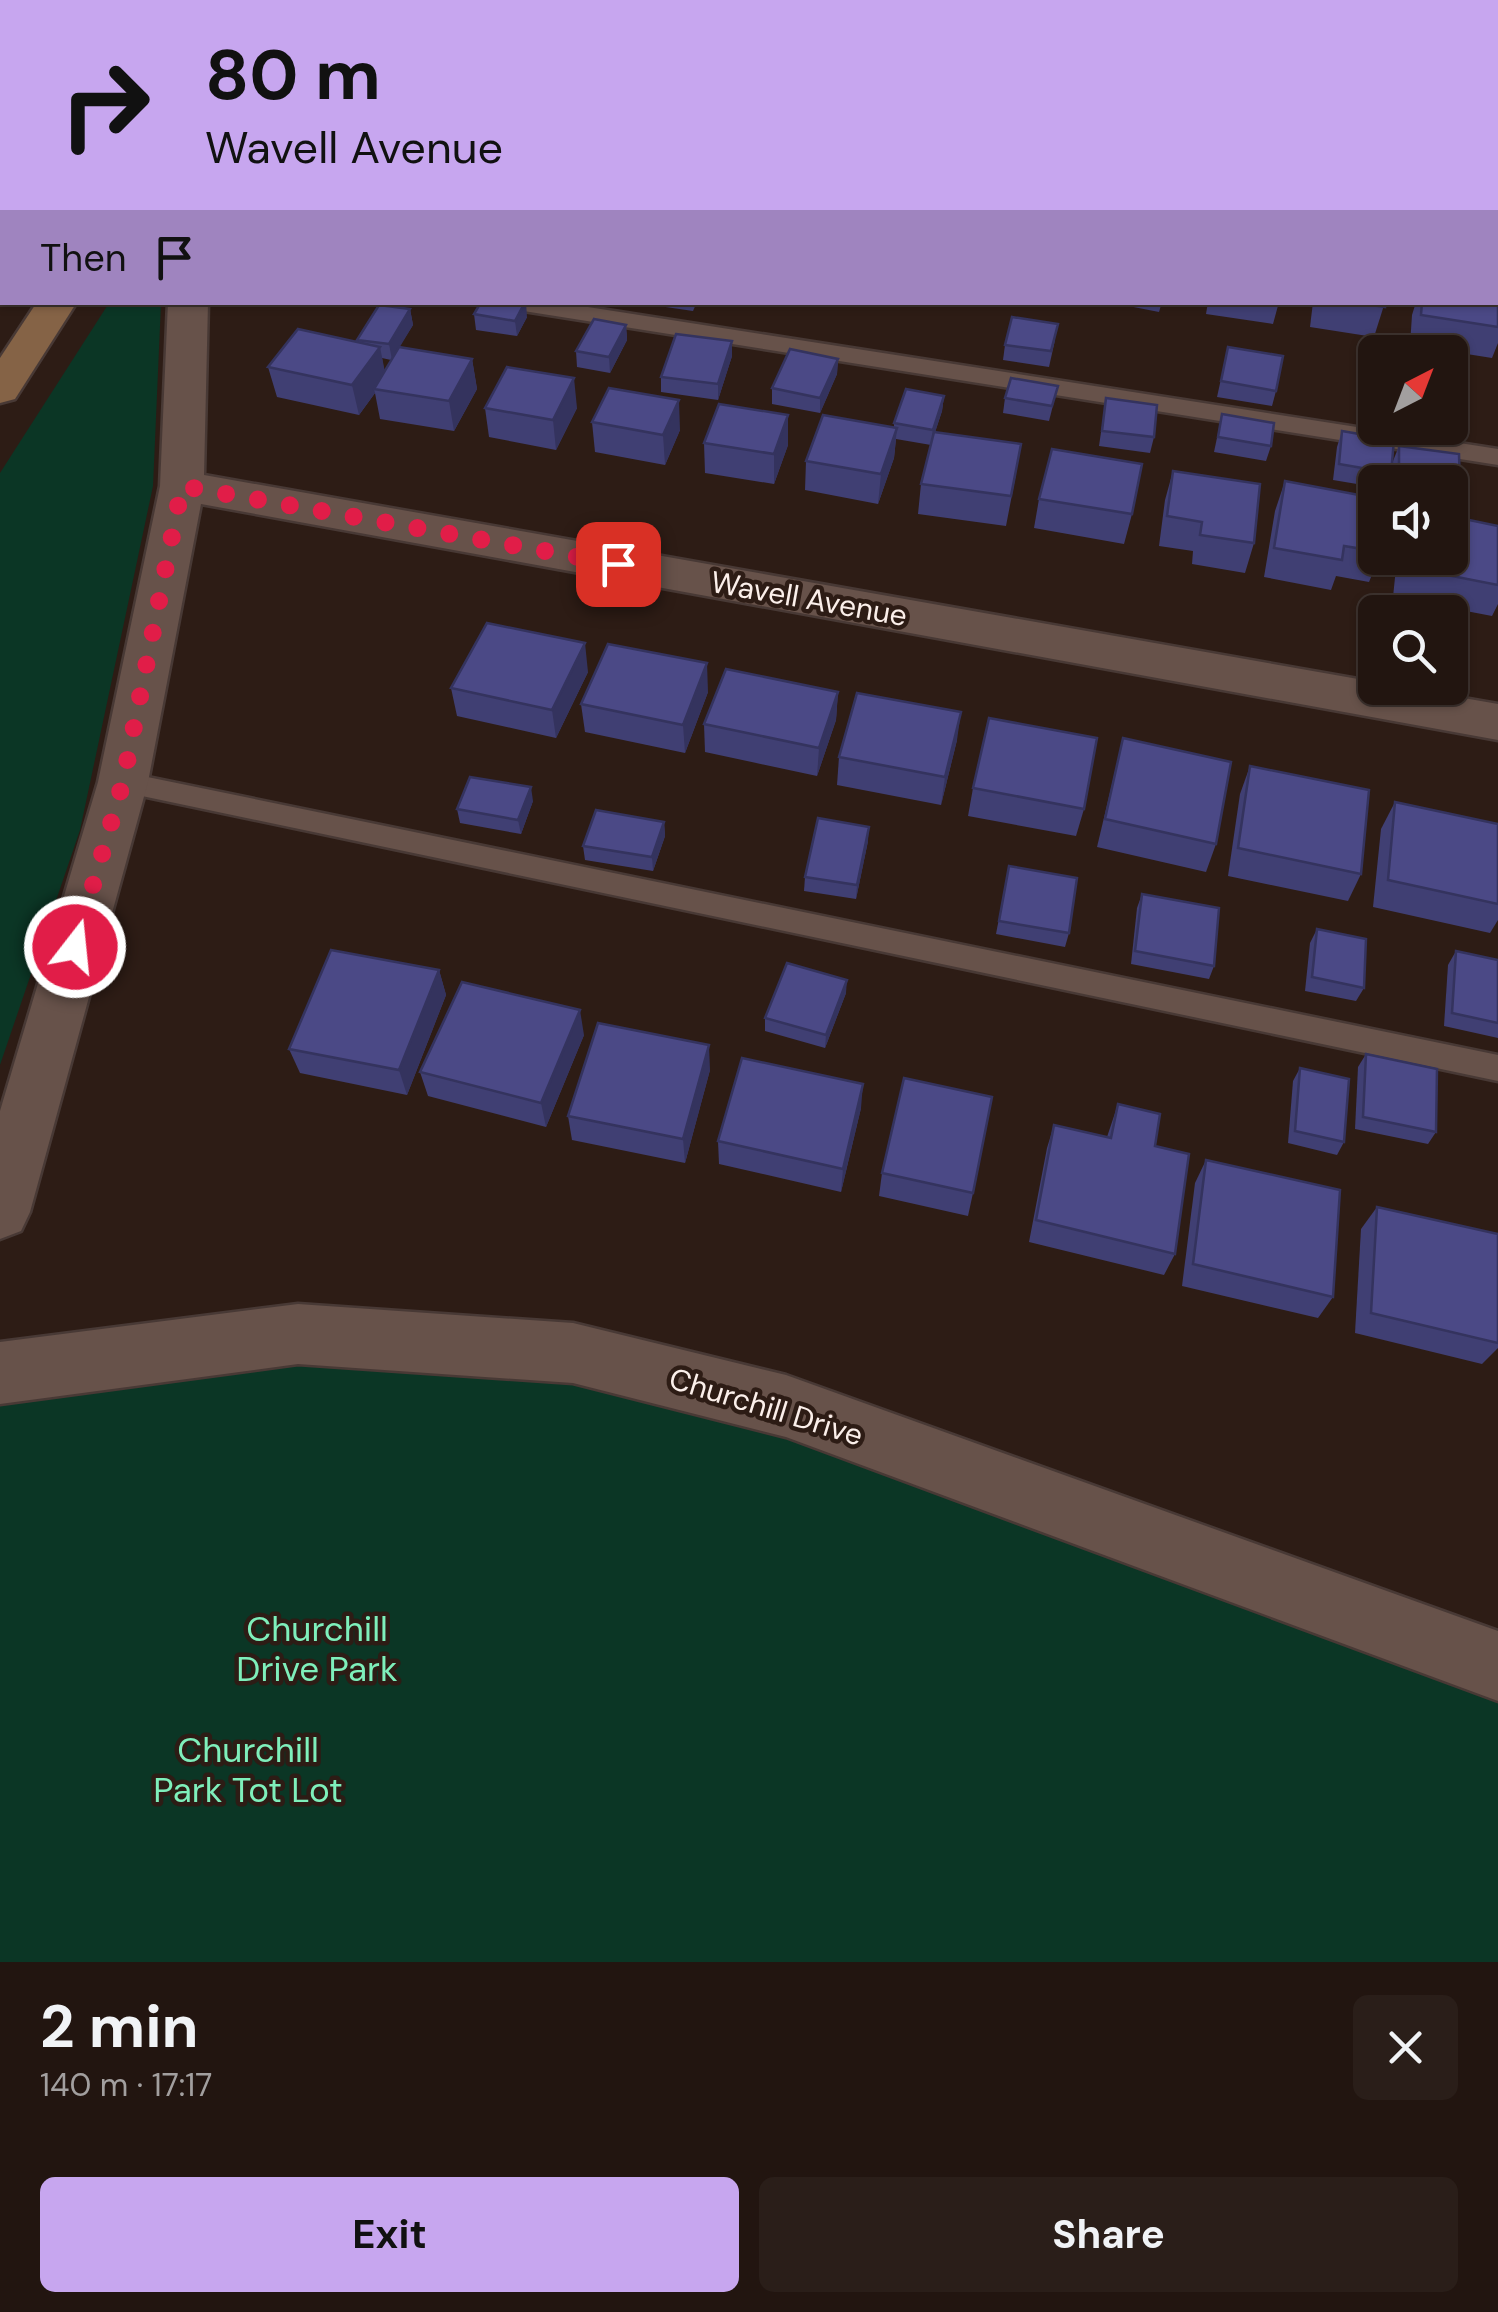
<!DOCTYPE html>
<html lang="en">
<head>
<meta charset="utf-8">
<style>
	body { margin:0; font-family:"DM Sans",sans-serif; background:#2a1e19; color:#f1f3f6; height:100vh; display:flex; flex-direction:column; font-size:38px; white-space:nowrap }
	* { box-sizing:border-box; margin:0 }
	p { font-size:32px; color:#a29f9f }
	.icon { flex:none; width:55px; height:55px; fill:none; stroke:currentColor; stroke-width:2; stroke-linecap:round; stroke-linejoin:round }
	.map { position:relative; height:1962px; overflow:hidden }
	.sheet { display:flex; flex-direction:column; background:#221510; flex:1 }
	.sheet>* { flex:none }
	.hud { position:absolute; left:0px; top:0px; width:1500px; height:305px; box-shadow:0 2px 8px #0004,0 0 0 2px #3f3430; background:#c7a6ef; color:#111; overflow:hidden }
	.needle { width:65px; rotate:42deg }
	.controls { position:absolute; left:1358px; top:335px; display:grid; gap:20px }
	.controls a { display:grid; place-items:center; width:110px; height:110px; border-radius:15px; background:#221510; box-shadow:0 2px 8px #0004,0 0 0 2px #3f3430; font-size:50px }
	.pin { position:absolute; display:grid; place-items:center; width:85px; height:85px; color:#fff; margin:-42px; border-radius:20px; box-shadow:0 5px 15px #0006 }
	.me { position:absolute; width:110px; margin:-55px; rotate:16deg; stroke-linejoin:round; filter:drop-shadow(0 0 8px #0008) }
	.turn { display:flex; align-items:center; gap:35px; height:210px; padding:0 40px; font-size:45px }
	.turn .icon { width:130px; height:130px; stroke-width:2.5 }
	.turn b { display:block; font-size:70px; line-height:85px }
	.then { display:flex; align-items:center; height:95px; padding:0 40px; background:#0003; gap:20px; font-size:38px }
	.round { display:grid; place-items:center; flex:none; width:105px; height:105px; border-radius:15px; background:#2a1e19 }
	.summary { display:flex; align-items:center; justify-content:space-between; height:170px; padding:0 40px }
	h1 { font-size:60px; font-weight:700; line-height:75px }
	.button { display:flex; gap:20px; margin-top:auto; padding:20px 40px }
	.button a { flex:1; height:115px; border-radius:15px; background:#c7a6ef; color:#111; font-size:40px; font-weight:700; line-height:115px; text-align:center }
	.button a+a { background:#2a1e19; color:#f1f3f6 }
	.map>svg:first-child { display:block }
</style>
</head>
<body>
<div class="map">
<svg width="1498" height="1962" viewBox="0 0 1498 1962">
	<rect width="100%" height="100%" fill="#2d1c15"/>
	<g fill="#0b3625">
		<path d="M109 303H161L153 486 80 830 0 1065V473Z"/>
		<path d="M573 1353 1498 1666V1962H0V1373Z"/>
	</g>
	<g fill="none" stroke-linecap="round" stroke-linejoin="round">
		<g stroke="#483935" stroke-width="5">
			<g id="lane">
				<path d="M836 0H873L874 2H838Z"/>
				<path d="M501 302H556L1498 449V465L511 309Z"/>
				<path d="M123 772 1498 1055V1081L123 792 109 782Z"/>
			</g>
		</g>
		<g stroke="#483935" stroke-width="5">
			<g id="street">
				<path d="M168 302H208L204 475 1375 682V688H1406L1498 704V740L201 504 148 782 30 1212 21 1231 0 1239V1111L98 782 160 486Z"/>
				<path d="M298 1304 573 1323 786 1375 1498 1631V1701L786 1437 573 1383 298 1364 0 1404V1342Z"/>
			</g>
		</g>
		<g stroke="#483935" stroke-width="5">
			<path id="secondary" d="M37 302H77L15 399 0 403V358Z"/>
		</g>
		<use href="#lane" fill="#67524a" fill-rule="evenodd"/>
		<use href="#street" fill="#67524a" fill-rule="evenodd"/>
		<use href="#secondary" fill="#856346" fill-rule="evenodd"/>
	</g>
	<g fill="#403f73" fill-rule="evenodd">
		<path d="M0 0H37L35 2H2V20H0Z"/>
		<path d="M584 0H618L616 2H584Z"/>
		<path d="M894 0H924L923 2Z"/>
		<path d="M975 0H1024L1023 2H974Z"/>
		<rect x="1341" y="0" width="57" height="2"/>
		<path d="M1430 0H1498V14V2H1430Z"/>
		<path d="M1498 296V343L1492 358 1410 345 1412 315 1416 302H1498Z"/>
		<path d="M625 302H648L647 305Z"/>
		<path d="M652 302H697L693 311 652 305Z"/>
		<path d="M1108 302H1162L1159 312Z"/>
		<path d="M1208 302H1279L1273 324 1206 314Z"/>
		<path d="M1313 302H1385L1374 337 1310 327Z"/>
		<path d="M410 309 413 325 399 347 472 359 477 389 454 431 380 419 375 393 359 415 277 397 268 367 358 343 357 340ZM382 358 391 360 384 371Z"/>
		<path d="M474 314 527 317 517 336 476 330Z"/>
		<path d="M626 325 627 340 610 373 577 367 576 351Z"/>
		<path d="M1055 340 1049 367 1003 360 1005 345Z"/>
		<path d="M1228 347 1276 391 1272 406 1217 397Z"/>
		<path d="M732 356 718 400 661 392V377Z"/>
		<path d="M838 359 837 374 820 413 772 404V388Z"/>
		<path d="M1450 381 1459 417 1452 432 1418 428H1450Z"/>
		<path d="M1058 386 1049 421 1003 413 1005 398Z"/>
		<path d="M944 396 942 411 935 432 1016 474 1006 526 918 514 921 484 931 445 896 439 894 458 878 504 805 490 806 461 894 428V423Z"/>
		<path d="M1106 398 1154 437 1150 453 1099 446Z"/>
		<path d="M485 408H577L556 450 489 437Z"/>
		<path d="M1222 414 1271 446 1266 461 1214 452Z"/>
		<path d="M788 415V445L774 484 705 473 704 443Z"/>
		<path d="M592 422 680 430 665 465 595 452Z"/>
		<path d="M1342 431 1391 473 1387 482H1375V487L1333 480 1337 447Z"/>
		<path d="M1399 446 1459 454 1460 490 1453 506 1450 505V482H1393V461Z"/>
		<path d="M1173 471 1254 543 1245 573 1192 564 1193 551 1159 546 1165 500Z"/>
		<path d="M1285 481 1375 551V558H1379L1369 582 1336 576 1331 590 1264 577 1275 511Z"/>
		<path d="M1039 499 1132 514 1124 544 1034 528Z"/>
		<path d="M1498 526V604L1492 616 1393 597 1397 558H1450Z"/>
		<path d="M588 672 556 738 457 716 451 688Z"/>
		<path d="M708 692 685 753 585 732 581 704Z"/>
		<path d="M838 692 836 720 817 776 705 752 704 724Z"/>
		<path d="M1123 738 1216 844 1206 872 1097 847Z"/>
		<path d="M957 740 941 805 837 785 839 757Z"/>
		<path d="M1250 766 1361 874 1348 901 1228 876 1240 794Z"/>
		<path d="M973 788 1084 809 1076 836 968 816Z"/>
		<path d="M533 801 521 834 460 823 457 809Z"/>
		<path d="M1395 802 1498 824V920L1490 933 1373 907 1381 829Z"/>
		<path d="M664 822 665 836 653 871 585 860 583 846Z"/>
		<path d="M868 841 856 899 804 891 805 877Z"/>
		<path d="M1009 866 1069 933 1065 947 996 934Z"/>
		<path d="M1142 894 1214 966 1209 979 1131 964 1137 908Z"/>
		<path d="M1317 929 1364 988 1356 1001 1305 991 1310 943Z"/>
		<path d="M1456 951 1498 960V1038L1444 1026 1448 965Z"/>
		<path d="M439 970 446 995 407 1095 300 1073 289 1049Z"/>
		<path d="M846 993 825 1048 765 1031V1018Z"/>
		<path d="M584 1035 546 1127 428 1096 420 1072Z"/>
		<path d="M1366 1054 1436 1132 1428 1144 1355 1129 1358 1067Z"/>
		<path d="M1300 1068 1344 1142 1337 1155 1288 1143 1293 1081Z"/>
		<path d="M710 1070 685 1163 572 1140 568 1116Z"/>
		<path d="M1118 1104 1155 1146 1175 1254 1164 1275 1029 1242 1047 1148 1054 1125 1107 1137Z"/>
		<path d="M861 1108 841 1192 719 1164 718 1141Z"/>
		<path d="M1206 1160 1333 1297 1318 1318 1182 1286 1195 1183Z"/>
		<path d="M882 1173 973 1193 968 1216 879 1196Z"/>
		<path d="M1377 1207 1498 1234V1348L1482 1364 1355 1333 1361 1229Z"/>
	</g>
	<g fill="#34335e">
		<path d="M9 0H37L35 2H10Z"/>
		<path d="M400 0H414L415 2H398Z"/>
		<path d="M526 302 527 317 517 336 515 321Z"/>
		<path d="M410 309 413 325 392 360 389 344Z"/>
		<path d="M626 325 627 340 610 373 609 357Z"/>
		<path d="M732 341V356L718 400V384Z"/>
		<path d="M380 347 386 377 374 389 375 393 359 415 352 385Z"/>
		<path d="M472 359 477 389 454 431 449 401Z"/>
		<path d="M838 359 837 374 820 413V398Z"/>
		<path d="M574 378 577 408 556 450 553 420Z"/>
		<path d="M944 396 942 411 931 445 933 430Z"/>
		<path d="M679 400 680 430 665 465 663 435Z"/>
		<path d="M788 415V445L774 484V454Z"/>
		<path d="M897 428 894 458 878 504 881 474Z"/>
		<path d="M585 643 588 672 556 738 552 710Z"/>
		<path d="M707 663 708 692 685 753 683 725Z"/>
		<path d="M838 692 836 720 817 776 819 748Z"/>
		<path d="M961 712 957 740 941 805 945 777Z"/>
		<path d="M531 787 533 801 521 834 518 820Z"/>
		<path d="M664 822 665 836 653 871 652 857Z"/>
		<path d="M869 827 868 841 856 899 857 885Z"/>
		<path d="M439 970 446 995 407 1095 399 1070Z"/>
		<path d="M847 980 846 993 825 1048 826 1035Z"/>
		<path d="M580 1010 584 1035 546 1127 541 1103Z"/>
		<path d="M709 1045 710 1070 685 1163 683 1139Z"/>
		<path d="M863 1084 861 1108 841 1192 843 1169Z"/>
	</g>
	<g fill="#4b4986" stroke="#34335e" stroke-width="2.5">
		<path d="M345 0H400L398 2H363Z"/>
		<path d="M431 0H494L492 2H429Z"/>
		<path d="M524 0H539L554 2H522Z"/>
		<path d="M620 0H671L670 2H618Z"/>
		<path d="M739 0H781L780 2H737Z"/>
		<path d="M789 0H835L834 2H788Z"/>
		<path d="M881 0H888L906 2H880Z"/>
		<path d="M1064 0H1107L1106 2H1062Z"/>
		<path d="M1498 296V327L1421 315 1422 302H1498Z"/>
		<path d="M481 302H525L515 321 474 314Z"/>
		<path d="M1353 302H1385V307Z"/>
		<path d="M379 305 410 309 389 344 357 340Z"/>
		<path d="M1012 317 1058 324 1051 351 1005 345Z"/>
		<path d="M594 319 626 325 609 357 576 351Z"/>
		<path d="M298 329 380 347 352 385 268 367Z"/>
		<path d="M676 334 732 341 718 384 661 377Z"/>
		<path d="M399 347 472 359 449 401 374 389Z"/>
		<path d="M1228 347 1283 356 1276 391 1221 381Z"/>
		<path d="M790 349 838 359 820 398 772 388Z"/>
		<path d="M507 367 574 378 553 420 485 408Z"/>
		<path d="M1011 378 1058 386 1052 406 1005 398Z"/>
		<path d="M1450 381 1458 382 1459 417 1450 416Z"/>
		<path d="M609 388 679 400 663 435 592 422Z"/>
		<path d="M906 389 944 396 933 430 894 423Z"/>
		<path d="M1106 398 1157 405 1154 437 1102 431Z"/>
		<path d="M719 404 788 415 774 454 704 443Z"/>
		<path d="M1222 414 1274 423 1271 446 1218 437Z"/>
		<path d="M823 415 897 428 881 474 806 461Z"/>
		<path d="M1342 431 1394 440 1391 473 1339 464Z"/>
		<path d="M934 432 1021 444 1011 496 921 484Z"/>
		<path d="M1399 446 1459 454 1460 490 1450 489V482L1399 481Z"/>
		<path d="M1052 449 1142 464 1132 514 1039 499Z"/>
		<path d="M1173 471 1260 484 1254 543 1200 535 1202 522 1167 516Z"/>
		<path d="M1285 481 1375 498V551L1344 546 1342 560 1274 548Z"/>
		<path d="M1450 516 1498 526V585L1406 567 1407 558H1450Z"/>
		<path d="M487 623 585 643 552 710 451 688Z"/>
		<path d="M608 644 707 663 683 725 581 704Z"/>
		<path d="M726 669 838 692 819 748 704 724Z"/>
		<path d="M857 693 961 712 945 777 839 757Z"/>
		<path d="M989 718 1097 738 1084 809 973 788Z"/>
		<path d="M1123 738 1231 762 1216 844 1105 819Z"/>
		<path d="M1250 766 1369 790 1361 874 1238 848Z"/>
		<path d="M470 777 531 787 518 820 457 809Z"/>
		<path d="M1395 802 1498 824V904L1388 880Z"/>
		<path d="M596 810 664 822 652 857 583 846Z"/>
		<path d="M818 818 869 827 857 885 805 877Z"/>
		<path d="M1009 866 1077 878 1069 933 999 921Z"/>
		<path d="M1142 894 1219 908 1214 966 1135 951Z"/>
		<path d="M1317 929 1366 939 1364 988 1312 977Z"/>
		<path d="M331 950 439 970 399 1070 289 1049Z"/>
		<path d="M1456 951 1498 960V1023L1452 1013Z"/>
		<path d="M787 963 847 980 826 1035 765 1018Z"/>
		<path d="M462 982 580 1010 541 1103 420 1072Z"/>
		<path d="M598 1023 709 1045 683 1139 568 1116Z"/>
		<path d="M1366 1054 1437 1069 1436 1132 1363 1117Z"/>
		<path d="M742 1058 863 1084 843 1169 718 1141Z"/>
		<path d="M1300 1068 1349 1079 1344 1142 1295 1131Z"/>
		<path d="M904 1078 992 1097 973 1193 882 1173Z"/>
		<path d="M1118 1104 1160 1114 1155 1146 1189 1154 1175 1254 1036 1220 1054 1125 1111 1138Z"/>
		<path d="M1206 1160 1340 1190 1333 1297 1193 1264Z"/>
		<path d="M1377 1207 1498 1234V1343L1371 1313Z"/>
	</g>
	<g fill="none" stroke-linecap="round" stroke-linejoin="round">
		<path stroke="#e11d48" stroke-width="18" stroke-dasharray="0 32.4" d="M75 947 123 782 182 486 618 564"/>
	</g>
	<g text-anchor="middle" stroke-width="9" stroke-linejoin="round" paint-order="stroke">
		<g font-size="30" fill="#fbefea" stroke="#2d1c15">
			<text transform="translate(809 599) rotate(10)" y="10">Wavell Avenue</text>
			<text transform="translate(766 1407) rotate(17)" y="10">Churchill Drive</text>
		</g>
		<g font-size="35" fill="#7eefbb" stroke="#2d1c15">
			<text x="317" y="1641">Churchill<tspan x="317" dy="40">Drive Park</tspan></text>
			<text x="248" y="1762">Churchill<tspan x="248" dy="40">Park Tot Lot</tspan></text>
		</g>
	</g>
</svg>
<div class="controls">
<a><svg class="needle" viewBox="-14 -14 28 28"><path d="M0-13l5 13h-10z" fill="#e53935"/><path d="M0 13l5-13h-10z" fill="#a29f9f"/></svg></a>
<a><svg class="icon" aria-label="sound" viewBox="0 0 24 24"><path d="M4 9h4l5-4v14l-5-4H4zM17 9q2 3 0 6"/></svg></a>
<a><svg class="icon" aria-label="search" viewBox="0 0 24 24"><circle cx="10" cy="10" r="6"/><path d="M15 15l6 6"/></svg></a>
</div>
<div class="pin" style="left:618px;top:564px;background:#d93025"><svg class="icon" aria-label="arrive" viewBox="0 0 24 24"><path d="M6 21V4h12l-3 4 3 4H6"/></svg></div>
<svg class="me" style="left:75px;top:947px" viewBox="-20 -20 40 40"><circle r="17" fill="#e11d48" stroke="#fff" stroke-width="3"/><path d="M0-11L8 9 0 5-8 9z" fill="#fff"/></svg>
<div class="hud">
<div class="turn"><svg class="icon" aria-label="right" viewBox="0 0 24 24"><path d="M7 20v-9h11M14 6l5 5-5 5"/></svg><div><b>80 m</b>Wavell Avenue</div></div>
<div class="then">Then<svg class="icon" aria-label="arrive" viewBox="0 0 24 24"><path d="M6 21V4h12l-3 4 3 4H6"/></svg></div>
</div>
</div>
<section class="sheet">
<div class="summary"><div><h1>2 min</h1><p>140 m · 17:17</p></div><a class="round"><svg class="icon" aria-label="close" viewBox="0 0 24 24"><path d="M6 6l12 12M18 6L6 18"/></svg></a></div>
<div class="button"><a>Exit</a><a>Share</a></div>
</section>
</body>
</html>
